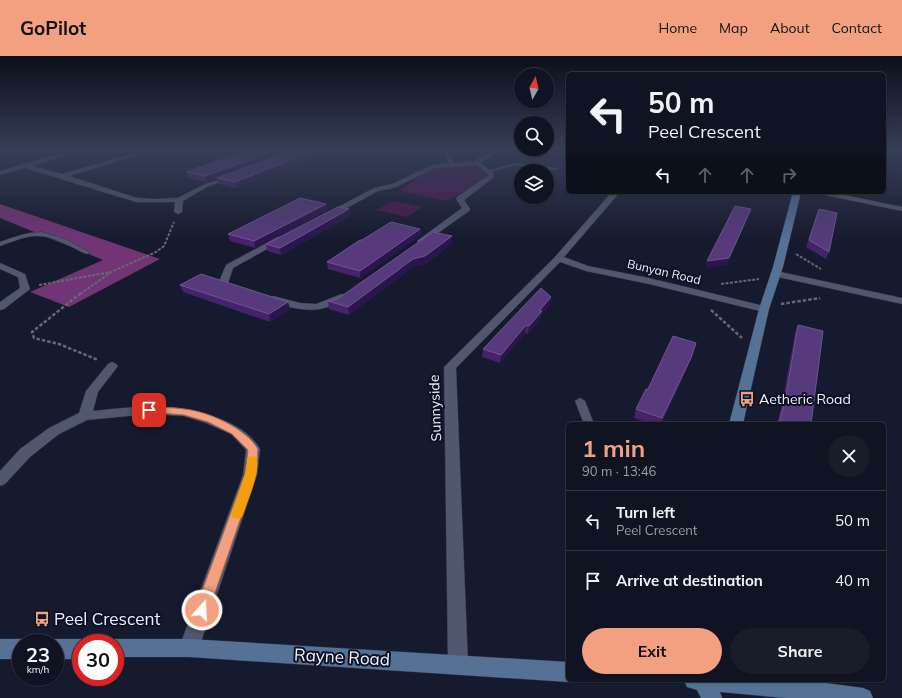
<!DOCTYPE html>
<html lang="en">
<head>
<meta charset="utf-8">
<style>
	body { margin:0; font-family:Mulish,sans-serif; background:#191d2a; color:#f1f3f6; height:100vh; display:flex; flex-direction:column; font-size:15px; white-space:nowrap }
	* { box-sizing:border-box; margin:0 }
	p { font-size:13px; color:#9c9ea5 }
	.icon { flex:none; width:22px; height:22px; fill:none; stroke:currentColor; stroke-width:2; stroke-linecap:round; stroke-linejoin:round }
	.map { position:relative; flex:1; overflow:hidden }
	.side { position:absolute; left:566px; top:366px; width:320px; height:260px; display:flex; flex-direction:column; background:#101422; border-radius:6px; box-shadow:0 1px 3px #0004,0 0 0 1px #303340 }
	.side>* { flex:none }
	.top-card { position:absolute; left:566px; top:16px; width:320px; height:122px; border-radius:6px; box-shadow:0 1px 3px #0004,0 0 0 1px #303340; background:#101422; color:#f1f3f6; overflow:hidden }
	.needle { width:26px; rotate:8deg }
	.controls { position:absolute; left:514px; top:12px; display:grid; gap:8px }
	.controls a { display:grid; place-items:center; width:40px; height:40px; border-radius:50%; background:#101422; box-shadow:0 1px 3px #0004,0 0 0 1px #303340; font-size:20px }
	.speed { position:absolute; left:12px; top:578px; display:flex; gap:8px; font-size:20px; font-weight:700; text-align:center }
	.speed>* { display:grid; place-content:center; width:52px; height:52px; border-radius:50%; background:#101422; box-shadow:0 1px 3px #0004,0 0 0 1px #303340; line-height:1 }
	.speed small { font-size:10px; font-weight:400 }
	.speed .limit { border:6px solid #d22; background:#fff; color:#111 }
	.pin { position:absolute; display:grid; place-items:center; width:34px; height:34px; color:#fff; margin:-17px; border-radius:8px; box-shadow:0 2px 6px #0006 }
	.me { position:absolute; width:44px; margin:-22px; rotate:20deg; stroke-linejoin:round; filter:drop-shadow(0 0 3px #0008) }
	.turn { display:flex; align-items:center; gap:14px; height:84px; padding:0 16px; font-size:18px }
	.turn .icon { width:52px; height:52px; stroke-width:2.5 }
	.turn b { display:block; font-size:28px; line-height:34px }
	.lanes { display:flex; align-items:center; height:38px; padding:0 16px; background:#0003; justify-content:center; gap:20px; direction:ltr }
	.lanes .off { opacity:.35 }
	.round { display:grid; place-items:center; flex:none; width:42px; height:42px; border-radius:21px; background:#191d2a }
	.headline { display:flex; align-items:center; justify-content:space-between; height:68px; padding:0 16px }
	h1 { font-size:24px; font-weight:700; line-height:30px; color:#f2a07f }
	.cta { display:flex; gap:8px; margin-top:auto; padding:8px 16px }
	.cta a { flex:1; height:46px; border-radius:24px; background:#f2a07f; color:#111; font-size:16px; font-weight:700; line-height:46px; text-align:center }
	.cta a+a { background:#191d2a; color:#f1f3f6 }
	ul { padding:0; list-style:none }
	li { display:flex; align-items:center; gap:12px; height:60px; padding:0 16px; border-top:1px solid #303340 }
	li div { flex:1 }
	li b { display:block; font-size:15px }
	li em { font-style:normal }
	header { display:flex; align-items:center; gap:24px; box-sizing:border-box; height:56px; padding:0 20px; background:#f2a07f; color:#111 }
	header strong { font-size:19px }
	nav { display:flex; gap:22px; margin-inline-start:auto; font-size:14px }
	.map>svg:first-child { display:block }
</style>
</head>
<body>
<header>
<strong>GoPilot</strong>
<nav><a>Home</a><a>Map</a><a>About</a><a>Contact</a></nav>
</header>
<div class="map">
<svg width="902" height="642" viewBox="0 0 902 642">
	<rect width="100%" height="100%" fill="#161a2e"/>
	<g fill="#47174a">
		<path d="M463 109 476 111 491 121 446 145 399 135 434 111Z"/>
		<path d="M393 145 422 151 407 161 376 154Z"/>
	</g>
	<path fill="#713475" d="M0 148 160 203 69 251 30 236 103 204 0 162Z"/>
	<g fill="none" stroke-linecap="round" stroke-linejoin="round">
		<g stroke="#323444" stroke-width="1">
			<g id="lane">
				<path d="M40 94H46L64 99 62 100Z"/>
				<path d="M431 94 448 95 454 108 450 109 444 97Z"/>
				<path d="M516 107 556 112 558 113 556 114 516 109 489 116 487 115Z"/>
				<path d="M42 176 65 183 91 197 86 198C67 189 49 176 27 181 18 183 9 187 0 190V186C14 181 27 176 42 176Z"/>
				<path d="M580 342 585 345 594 368H584L575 345Z"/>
			</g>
		</g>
		<g stroke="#323444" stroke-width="1">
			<g id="street">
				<path d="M145 94H154L69 120 137 142 153 143 178 142 203 129 231 119 236 120 207 131 183 145 182 156 178 158 174 156 175 146H136L25 112 0 119V115L62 97 65 99 64 100 32 110 62 118Z"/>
				<path d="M494 94H501L480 107 494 117 493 122 464 144 470 153 469 155 424 187 421 188 417 185 462 152 456 143 457 141 489 119 476 109 435 112 396 131 378 135 330 161H324L323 159 374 132 392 128 432 109 475 105 477 103Z"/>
				<path d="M612 136H620L564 201 588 210 649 222 768 251 769 253 764 256 649 228 586 215 560 206 456 312 468 608 465 615 458 618 451 615 448 608 444 311 554 202Z"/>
				<path d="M816 136H830L902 151V155L820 138Z"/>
				<path d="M278 181H284L285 183 233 212 228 227 239 232 237 234 234 235 220 230 218 228 226 209Z"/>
				<path d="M0 207 25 218 30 233 4 253 0 254V246L20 232 18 221 0 213Z"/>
				<path d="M776 215 902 242V248L773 220 771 218Z"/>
				<path d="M342 238 347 241 345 243C318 260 298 254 269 245L268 243 273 240 300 247 316 248Z"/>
				<path d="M112 306 116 308 118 310 98 336 93 355C142 350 178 345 225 365 239 371 252 379 260 393L257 419 199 592 196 599 189 601 182 599 179 592 243 419 246 394 231 378 206 367 184 360 149 358 87 364 59 378 30 401 5 428 0 430V415L20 393 49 372 79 357 86 335 108 308Z"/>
			</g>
		</g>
		<g stroke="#323444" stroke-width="1">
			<g id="secondary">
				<path d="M793 136H801L783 211 769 253 743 368H729L759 253 773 211Z"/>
				<path d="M0 583H21L28 586 21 587V603H0Z"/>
				<path d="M55 583H81L88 587H81V603H55V587H48Z"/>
				<path d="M115 583H189L568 606V624H573L568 626 189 601H115V587H107Z"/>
				<path d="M684 624H804L863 632 870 635 873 642H785L720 636 722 642H701L697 634 687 631Z"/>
			</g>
		</g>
		<g stroke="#656879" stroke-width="2" stroke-dasharray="3 1.5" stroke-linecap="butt">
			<path d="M796 198 821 213"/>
			<path d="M721 228 759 223"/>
			<path d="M39 229 111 216"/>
			<path d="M80 238 113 215 156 196 164 190 174 166"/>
		</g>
		<g stroke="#656879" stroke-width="2.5" stroke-dasharray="3.5 2" stroke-linecap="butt">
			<path d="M81 237 32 276 34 282 59 288 98 304"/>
			<path d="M781 248 820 242"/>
			<path d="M711 254 742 282"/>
		</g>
		<use href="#lane" fill="#51576e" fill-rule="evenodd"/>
		<use href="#street" fill="#51576e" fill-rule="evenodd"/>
		<use href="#secondary" fill="#557196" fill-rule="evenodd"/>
	</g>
	<g fill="#44236b">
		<path d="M249 94 207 126 188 122 186 116Z"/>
		<path d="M308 103 236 132 218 128 217 122Z"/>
		<path d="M326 148 327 155 255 192 230 185 228 178Z"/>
		<path d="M349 153 350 160 281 199 267 195 266 188Z"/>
		<path d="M819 153 829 196 826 203 806 191 816 160Z"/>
		<path d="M420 173 421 179 360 222 328 213 327 206 362 184Z"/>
		<path d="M452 180V187L426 208 414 210 349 259 329 253 328 245 336 244Z"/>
		<path d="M180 229 290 253 270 266 183 236Z"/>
		<path d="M551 241 550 248 541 259V263L528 278 525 277 500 307 482 301 483 293Z"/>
		<path d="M798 269 811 368H777L782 348 795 277Z"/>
		<path d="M688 310 661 368H651L634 362 636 353Z"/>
	</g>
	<g fill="#2a164c">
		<path d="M277 94H292L207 126 205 120Z"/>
		<path d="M316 94H329L308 103 236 132 235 126Z"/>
		<path d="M326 148 327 155 255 192 254 185Z"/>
		<path d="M349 153 350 160 281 199 280 192Z"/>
		<path d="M751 153 748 159 727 209 705 212 707 205Z"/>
		<path d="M420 173 421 179 360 222V215Z"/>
		<path d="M452 180V187L426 208 414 210 349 259 348 251 413 203Z"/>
		<path d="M551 241 550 248 541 259V263L528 278 529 270 539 255Z"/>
		<path d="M288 246 290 253 270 266 269 258Z"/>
		<path d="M526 269 525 277 500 307 501 299Z"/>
		<path d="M696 287 688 310 660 368 662 362Z"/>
	</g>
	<g fill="#563a7b" stroke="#6e568f">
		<path d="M249 94H277L205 120 186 116Z"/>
		<path d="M294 94H316L235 126 217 122Z"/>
		<path d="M300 142 326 148 254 185 228 178Z"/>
		<path d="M735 150 751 153 729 202 707 205Z"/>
		<path d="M338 151 349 153 280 192 266 188Z"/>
		<path d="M819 153 837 157 829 196 809 184Z"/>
		<path d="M391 166 420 173 360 215 327 206 360 184H362Z"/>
		<path d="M433 176 452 180 425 200 413 203 348 251 328 245 336 244Z"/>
		<path d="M201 218 288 246 269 258 180 229Z"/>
		<path d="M541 232 551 241 539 255H542L529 270 526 269 501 299 483 293Z"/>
		<path d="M798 269 823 275 811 368H779L786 339Z"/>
		<path d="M673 280 696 287 691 302 662 362 636 353 646 333H648Z"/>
	</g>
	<linearGradient id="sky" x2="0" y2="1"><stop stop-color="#0c0e19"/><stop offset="0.51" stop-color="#363e57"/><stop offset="1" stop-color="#363e57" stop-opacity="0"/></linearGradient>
	<rect width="902" height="184" fill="url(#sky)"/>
	<path fill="#f2a07f" stroke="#9d6853" d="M149 351C161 352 172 351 184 353 207 355 246 372 258 393L256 418 209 554 207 558 202 560 197 558 195 554 245 418 248 394 232 378 208 366 184 359 146 356 144 354 146 352Z"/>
	<path fill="#f59e0b" d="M252 400 256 401C262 413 247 446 243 459L241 462 237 463 233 462 231 459 245 418 248 401Z"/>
	<defs>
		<g id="bus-bare" transform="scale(1.2)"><path d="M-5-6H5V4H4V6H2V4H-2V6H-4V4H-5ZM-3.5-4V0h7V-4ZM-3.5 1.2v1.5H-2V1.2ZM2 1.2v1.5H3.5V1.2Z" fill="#f2a07f" stroke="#0d1124" stroke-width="2.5" paint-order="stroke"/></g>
	</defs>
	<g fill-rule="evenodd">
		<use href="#bus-bare" x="747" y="343"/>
		<use href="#bus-bare" x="42" y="563"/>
	</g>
	<g text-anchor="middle" stroke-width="4" stroke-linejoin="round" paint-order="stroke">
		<g font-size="12" fill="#eef1fd" stroke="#0d1124">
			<text transform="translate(664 216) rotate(13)" y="4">Bunyan Road</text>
		</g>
		<g font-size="14" fill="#eef1fd" stroke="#0d1124" text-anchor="start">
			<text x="759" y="348">Aetheric Road</text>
		</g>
		<g font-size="14" fill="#eef1fd" stroke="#0d1124">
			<text transform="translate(435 352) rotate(-92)" y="5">Sunnyside</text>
		</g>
		<g font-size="17" fill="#eef1fd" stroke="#0d1124" text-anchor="start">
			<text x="54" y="569">Peel Crescent</text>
		</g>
		<g font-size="17" fill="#eef1fd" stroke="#0d1124">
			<text transform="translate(342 601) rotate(3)" y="6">Rayne Road</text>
		</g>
	</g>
</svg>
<div class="controls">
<a><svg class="needle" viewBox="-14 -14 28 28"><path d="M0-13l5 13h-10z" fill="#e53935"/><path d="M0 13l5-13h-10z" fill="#9c9ea5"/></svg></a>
<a><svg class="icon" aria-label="search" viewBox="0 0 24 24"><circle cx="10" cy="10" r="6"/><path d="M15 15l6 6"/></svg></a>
<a><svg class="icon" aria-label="layers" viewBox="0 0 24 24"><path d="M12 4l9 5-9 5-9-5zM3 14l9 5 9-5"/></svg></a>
</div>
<div class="speed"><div>23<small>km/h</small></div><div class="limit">30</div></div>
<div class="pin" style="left:149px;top:354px;background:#d93025"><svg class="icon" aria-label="arrive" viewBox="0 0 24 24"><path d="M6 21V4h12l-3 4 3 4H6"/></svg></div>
<svg class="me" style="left:202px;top:554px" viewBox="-20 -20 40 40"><circle r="17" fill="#f2a07f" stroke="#fff" stroke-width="3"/><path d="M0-11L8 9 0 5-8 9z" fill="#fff"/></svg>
<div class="top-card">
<div class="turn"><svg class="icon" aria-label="left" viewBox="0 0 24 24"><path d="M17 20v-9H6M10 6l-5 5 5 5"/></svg><div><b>50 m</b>Peel Crescent</div></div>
<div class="lanes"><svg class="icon" aria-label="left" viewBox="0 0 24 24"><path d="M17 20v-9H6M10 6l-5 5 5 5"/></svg><svg class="icon off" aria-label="ahead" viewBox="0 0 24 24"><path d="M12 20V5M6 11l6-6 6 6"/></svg><svg class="icon off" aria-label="ahead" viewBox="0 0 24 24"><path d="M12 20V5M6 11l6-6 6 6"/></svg><svg class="icon off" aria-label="right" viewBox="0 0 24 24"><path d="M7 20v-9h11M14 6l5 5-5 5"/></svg></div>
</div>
<section class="side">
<div class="headline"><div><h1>1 min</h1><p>90 m · 13:46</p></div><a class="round"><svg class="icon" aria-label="close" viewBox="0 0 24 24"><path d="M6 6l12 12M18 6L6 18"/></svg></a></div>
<ul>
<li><svg class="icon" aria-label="left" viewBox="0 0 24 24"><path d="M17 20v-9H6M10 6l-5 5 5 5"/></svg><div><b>Turn left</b><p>Peel Crescent</p></div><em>50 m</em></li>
<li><svg class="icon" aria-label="arrive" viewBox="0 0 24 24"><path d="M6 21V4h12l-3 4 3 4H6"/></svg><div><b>Arrive at destination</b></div><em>40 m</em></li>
</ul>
<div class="cta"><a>Exit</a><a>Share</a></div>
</section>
</div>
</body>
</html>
